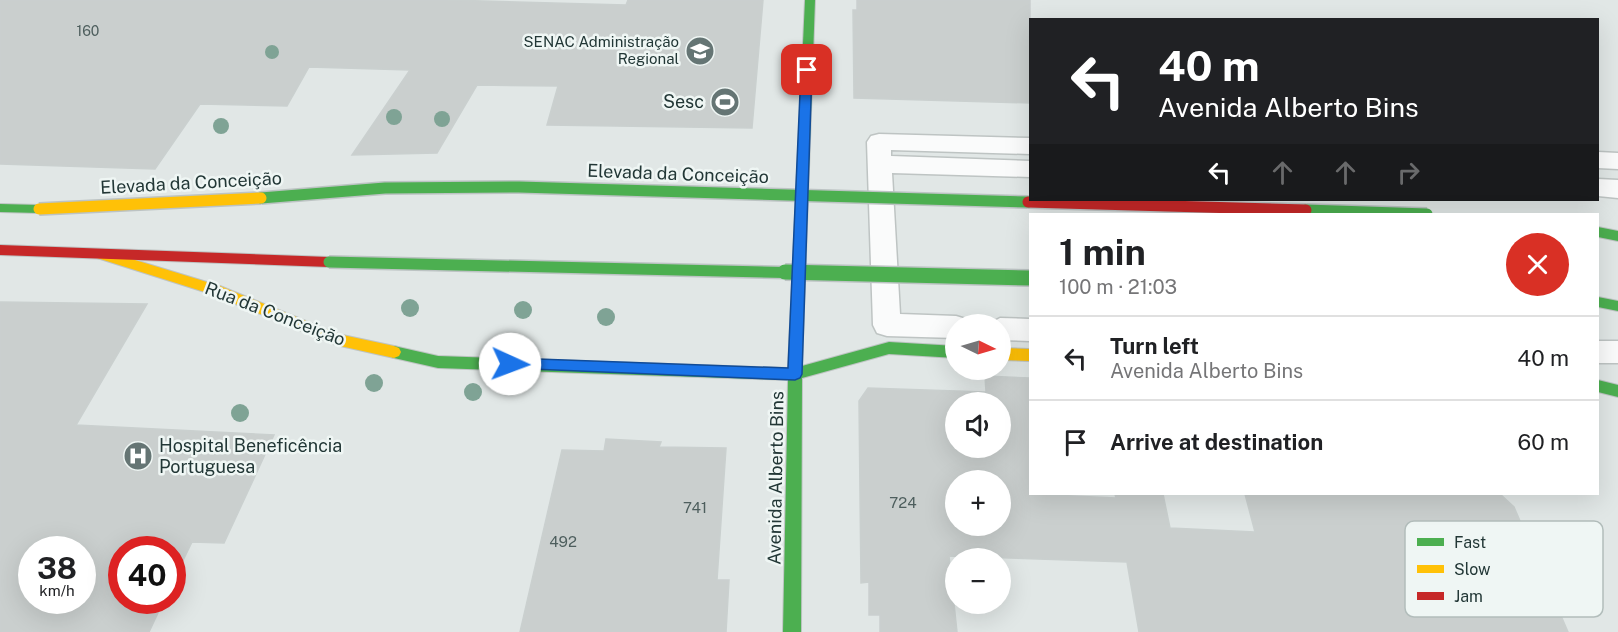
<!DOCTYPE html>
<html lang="en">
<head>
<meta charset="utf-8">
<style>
	body { margin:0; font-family:"Public Sans",sans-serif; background:#f6f6f6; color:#202124; height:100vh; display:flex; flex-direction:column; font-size:22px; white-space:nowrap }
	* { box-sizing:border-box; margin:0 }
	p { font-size:20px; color:#757577 }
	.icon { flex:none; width:33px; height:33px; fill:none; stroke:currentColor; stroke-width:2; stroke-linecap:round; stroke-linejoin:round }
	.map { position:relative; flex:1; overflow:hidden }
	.drawer { position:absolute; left:1029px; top:213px; width:570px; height:282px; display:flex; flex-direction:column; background:#fff; border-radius:0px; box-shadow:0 6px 24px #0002 }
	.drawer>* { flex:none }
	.top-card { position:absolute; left:1029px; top:18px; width:570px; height:183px; border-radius:0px; box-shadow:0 6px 24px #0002; background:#202124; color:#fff; overflow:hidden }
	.needle { width:39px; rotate:95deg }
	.controls { position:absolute; left:945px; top:314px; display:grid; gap:12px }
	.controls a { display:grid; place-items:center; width:66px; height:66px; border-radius:50%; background:#fff; box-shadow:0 6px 24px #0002; font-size:30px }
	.speed { position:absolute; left:18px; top:536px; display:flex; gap:12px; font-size:30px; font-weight:700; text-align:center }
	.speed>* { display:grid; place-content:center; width:78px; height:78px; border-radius:50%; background:#fff; box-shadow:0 6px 24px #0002; line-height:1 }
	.speed small { font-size:15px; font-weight:400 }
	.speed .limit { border:9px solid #d22; background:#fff; color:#111 }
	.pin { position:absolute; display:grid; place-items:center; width:51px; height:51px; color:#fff; margin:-26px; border-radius:12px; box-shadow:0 3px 9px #0006 }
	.me { position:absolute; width:66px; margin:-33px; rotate:92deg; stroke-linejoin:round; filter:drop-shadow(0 0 4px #0008) }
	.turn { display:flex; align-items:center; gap:21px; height:126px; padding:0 30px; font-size:27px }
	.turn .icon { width:78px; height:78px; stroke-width:2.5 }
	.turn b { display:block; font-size:42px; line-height:51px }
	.lanes { display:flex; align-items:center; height:57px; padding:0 30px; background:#0003; justify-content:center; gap:30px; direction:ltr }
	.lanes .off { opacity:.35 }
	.round { display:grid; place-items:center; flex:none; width:63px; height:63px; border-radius:32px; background:#f6f6f6 }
	.overview { display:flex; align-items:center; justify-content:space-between; height:102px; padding:0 30px }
	h1 { font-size:36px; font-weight:700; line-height:45px }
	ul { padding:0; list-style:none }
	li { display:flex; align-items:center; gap:18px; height:84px; padding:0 30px; border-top:2px solid #e0e0e0 }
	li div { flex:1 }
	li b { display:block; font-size:22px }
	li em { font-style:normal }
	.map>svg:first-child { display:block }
</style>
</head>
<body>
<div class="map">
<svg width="1618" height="632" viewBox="0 0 1618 632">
	<rect width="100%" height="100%" fill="#e1e7e6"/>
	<g fill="#cacfce" stroke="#cad0cf" stroke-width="1.5" fill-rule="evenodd">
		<path d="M0 0H448L626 5 628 0H763L752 128 547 125 558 86 477 85 437 153 352 155 410 70 309 67 287 106 200 104 155 169 0 164Z"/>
		<path d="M857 0H1030V103L854 98 853 10H857Z"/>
		<path d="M0 302 147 304 76 425 274 435 224 543 192 542 172 583V549H122V600H164L149 632H0ZM32 549H82V600H32Z"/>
		<path d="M985 376 1030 378V494L1116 498 1115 494H1163L1170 528 1255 532 1245 494H1500L1514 507 1568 632H1139L1127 562 949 556 957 632H880V615H869V582L861 583 859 401 868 388 986 392ZM956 402H1000V447H956ZM956 480H1000V525H956Z"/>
		<path d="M606 439 661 442 659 447 726 448 717 580H729L726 632H520L562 450 604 451Z"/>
	</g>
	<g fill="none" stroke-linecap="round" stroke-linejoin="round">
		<g stroke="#bec4c3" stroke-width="3">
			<g id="lane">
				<path d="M879 134 1030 138V154L891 150V156L1030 161V177L892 173 900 314 956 316 966 319 968 324H956V338L887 336 877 333 873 325 867 142 871 136Z"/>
				<path d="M1598 152 1618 153V169L1598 168Z"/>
				<path d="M1598 179 1618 180V198L1598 196Z"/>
				<path d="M1000 318 1030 319V341L1000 340V324H989Z"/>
				<rect x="1598" y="341" width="20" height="22"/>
			</g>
		</g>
		<g stroke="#bec4c3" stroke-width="2">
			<g id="fast">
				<path d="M805 0H815L802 366 889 342 956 346V358L889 354 802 378 801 632H783L788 380 438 368 394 358 389 356 387 352 389 348 394 346 438 356 788 368Z"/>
				<path d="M0 204 39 205 45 209 39 213 0 212Z"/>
				<path d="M1598 227 1618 231V241L1598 237Z"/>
				<path d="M1598 297 1618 301V311L1598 307Z"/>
				<path d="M1598 380 1618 385V397L1598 392Z"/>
			</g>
		</g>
		<g stroke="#bec4c3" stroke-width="2">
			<g id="slow">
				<path d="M99 249 220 286 338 334 394 346 399 348 401 352 399 356 394 358 336 345 211 294 94 257 93 254 94 251Z"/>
				<path d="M1000 348 1030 349V361L1000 360Z"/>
			</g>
		</g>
		<g stroke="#bec4c3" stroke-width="2">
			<path id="jam" d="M0 245 329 257 335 262 329 267 0 255Z"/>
		</g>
		<use href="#lane" fill="#fafbfb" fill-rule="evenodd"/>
		<use href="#fast" fill="#4caf50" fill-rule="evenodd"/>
		<use href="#slow" fill="#ffc107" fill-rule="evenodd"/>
		<use href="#jam" fill="#c62828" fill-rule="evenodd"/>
		<g stroke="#bcc3c3" stroke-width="14" stroke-linecap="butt">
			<g id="fast-bridge-far1">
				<path d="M261 198 385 188 519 187 1028 202"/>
				<path d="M1306 210 1427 214"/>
				<path d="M329 262 851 274"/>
			</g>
		</g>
		<g stroke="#bcc3c3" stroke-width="18" stroke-linecap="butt">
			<path id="fast-bridge" d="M785 272 1030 278"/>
		</g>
		<g stroke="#bcc3c3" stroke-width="14" stroke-linecap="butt">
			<path id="slow-bridge" d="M39 209 261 198"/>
		</g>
		<g stroke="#bcc3c3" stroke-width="14" stroke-linecap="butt">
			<path id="jam-bridge" d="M1028 202 1306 210"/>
		</g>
		<use href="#fast-bridge-far1" stroke="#4caf50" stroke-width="11"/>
		<use href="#fast-bridge" stroke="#4caf50" stroke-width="15"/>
		<use href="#slow-bridge" stroke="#ffc107" stroke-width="11"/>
		<use href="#jam-bridge" stroke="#c62828" stroke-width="11"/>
	</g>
	<g fill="#7fa395">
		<circle cx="272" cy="52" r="7"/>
		<circle cx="394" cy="117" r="8"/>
		<circle cx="442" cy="119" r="8"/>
		<circle cx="221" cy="126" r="8"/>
		<circle cx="410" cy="308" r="9"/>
		<circle cx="523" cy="310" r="9"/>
		<circle cx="606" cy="317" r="9"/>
		<circle cx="374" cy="383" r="9"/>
		<circle cx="473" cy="392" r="9"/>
		<circle cx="240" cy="413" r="9"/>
	</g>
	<path fill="#1a73e8" stroke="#114b97" stroke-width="1.5" d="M807 66 812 70 802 374 800 378 795 380 505 368 502 364 505 360 510 358 788 368 801 70Z"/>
	<defs>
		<g id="university-disc" transform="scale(1.5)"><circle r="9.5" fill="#657574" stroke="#eff6f4"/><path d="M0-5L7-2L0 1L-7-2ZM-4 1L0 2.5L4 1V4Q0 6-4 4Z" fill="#fff"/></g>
		<g id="stadium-disc" transform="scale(1.5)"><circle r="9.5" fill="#657574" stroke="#eff6f4"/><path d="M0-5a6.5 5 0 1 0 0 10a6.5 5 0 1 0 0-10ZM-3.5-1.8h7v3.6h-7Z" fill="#fff"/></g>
		<g id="hospital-disc" transform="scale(1.5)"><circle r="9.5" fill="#657574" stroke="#eff6f4"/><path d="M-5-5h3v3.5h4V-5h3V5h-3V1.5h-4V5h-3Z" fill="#fff"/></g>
	</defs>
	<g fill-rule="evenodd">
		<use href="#university-disc" x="700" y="51"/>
		<use href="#stadium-disc" x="725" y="102"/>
		<use href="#hospital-disc" x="138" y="456"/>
	</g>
	<g text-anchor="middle" stroke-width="5" stroke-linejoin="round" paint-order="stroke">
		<g font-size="14" fill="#4d5e5d">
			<text x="88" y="36">160</text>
		</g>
		<g font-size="15" fill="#223736" stroke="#eff6f4" text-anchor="end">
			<text x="679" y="47">SENAC Administração<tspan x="679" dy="17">Regional</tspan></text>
		</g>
		<g font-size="15" fill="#4d5e5d">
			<text x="903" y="508">724</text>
			<text x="695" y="513">741</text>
			<text x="563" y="547">492</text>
		</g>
		<g font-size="18" fill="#223736" stroke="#eff6f4" text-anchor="end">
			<text x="704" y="108">Sesc</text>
			<text x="159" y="452" text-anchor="start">Hospital Beneficência<tspan x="159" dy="21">Portuguesa</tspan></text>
		</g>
		<g font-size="18" fill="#223736" stroke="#eff6f4">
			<text transform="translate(678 174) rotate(2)" y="6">Elevada da Conceição</text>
			<text transform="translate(191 183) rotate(-3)" y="6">Elevada da Conceição</text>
			<text transform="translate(275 314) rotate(21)" y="6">Rua da Conceição</text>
			<text transform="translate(776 478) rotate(-89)" y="6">Avenida Alberto Bins</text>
		</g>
	</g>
	<rect x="1405" y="521" width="198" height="96" rx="9" fill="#eff6f4" stroke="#b2bdbb" stroke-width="1.5"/>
	<rect x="1417" y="538" width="27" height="8" fill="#4caf50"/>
	<rect x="1417" y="565" width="27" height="8" fill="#ffc107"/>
	<rect x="1417" y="592" width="27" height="8" fill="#c62828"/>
	<g font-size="16" fill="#223736">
		<text x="1454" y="548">Fast</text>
		<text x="1454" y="575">Slow</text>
		<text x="1454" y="602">Jam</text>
	</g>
</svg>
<div class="controls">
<a><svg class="needle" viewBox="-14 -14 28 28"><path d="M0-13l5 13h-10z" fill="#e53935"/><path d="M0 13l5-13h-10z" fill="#757577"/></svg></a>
<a><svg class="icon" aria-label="sound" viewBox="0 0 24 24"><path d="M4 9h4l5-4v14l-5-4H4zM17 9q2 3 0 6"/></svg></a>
<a>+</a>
<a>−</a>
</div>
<div class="speed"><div>38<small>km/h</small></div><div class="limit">40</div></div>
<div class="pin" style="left:807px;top:70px;background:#d93025"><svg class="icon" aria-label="arrive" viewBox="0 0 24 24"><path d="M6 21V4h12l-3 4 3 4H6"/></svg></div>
<svg class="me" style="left:510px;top:364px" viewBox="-20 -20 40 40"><circle r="19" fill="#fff"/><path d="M0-13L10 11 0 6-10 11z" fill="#1a73e8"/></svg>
<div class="top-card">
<div class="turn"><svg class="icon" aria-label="left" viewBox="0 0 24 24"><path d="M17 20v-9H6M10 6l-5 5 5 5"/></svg><div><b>40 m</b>Avenida Alberto Bins</div></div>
<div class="lanes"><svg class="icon" aria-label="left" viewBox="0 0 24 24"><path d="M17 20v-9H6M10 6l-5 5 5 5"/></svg><svg class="icon off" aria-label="ahead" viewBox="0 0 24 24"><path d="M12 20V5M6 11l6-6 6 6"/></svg><svg class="icon off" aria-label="ahead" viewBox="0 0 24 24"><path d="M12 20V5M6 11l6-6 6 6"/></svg><svg class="icon off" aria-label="right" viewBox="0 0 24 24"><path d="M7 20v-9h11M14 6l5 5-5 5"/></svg></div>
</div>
<section class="drawer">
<div class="overview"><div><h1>1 min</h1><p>100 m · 21:03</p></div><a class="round" style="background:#d93025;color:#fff"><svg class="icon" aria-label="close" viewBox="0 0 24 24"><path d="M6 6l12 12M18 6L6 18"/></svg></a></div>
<ul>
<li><svg class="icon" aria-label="left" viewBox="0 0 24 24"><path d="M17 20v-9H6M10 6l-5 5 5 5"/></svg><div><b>Turn left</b><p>Avenida Alberto Bins</p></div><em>40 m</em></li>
<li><svg class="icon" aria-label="arrive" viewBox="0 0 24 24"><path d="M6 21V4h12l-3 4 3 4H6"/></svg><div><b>Arrive at destination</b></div><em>60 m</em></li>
</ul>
</section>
</div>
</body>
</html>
